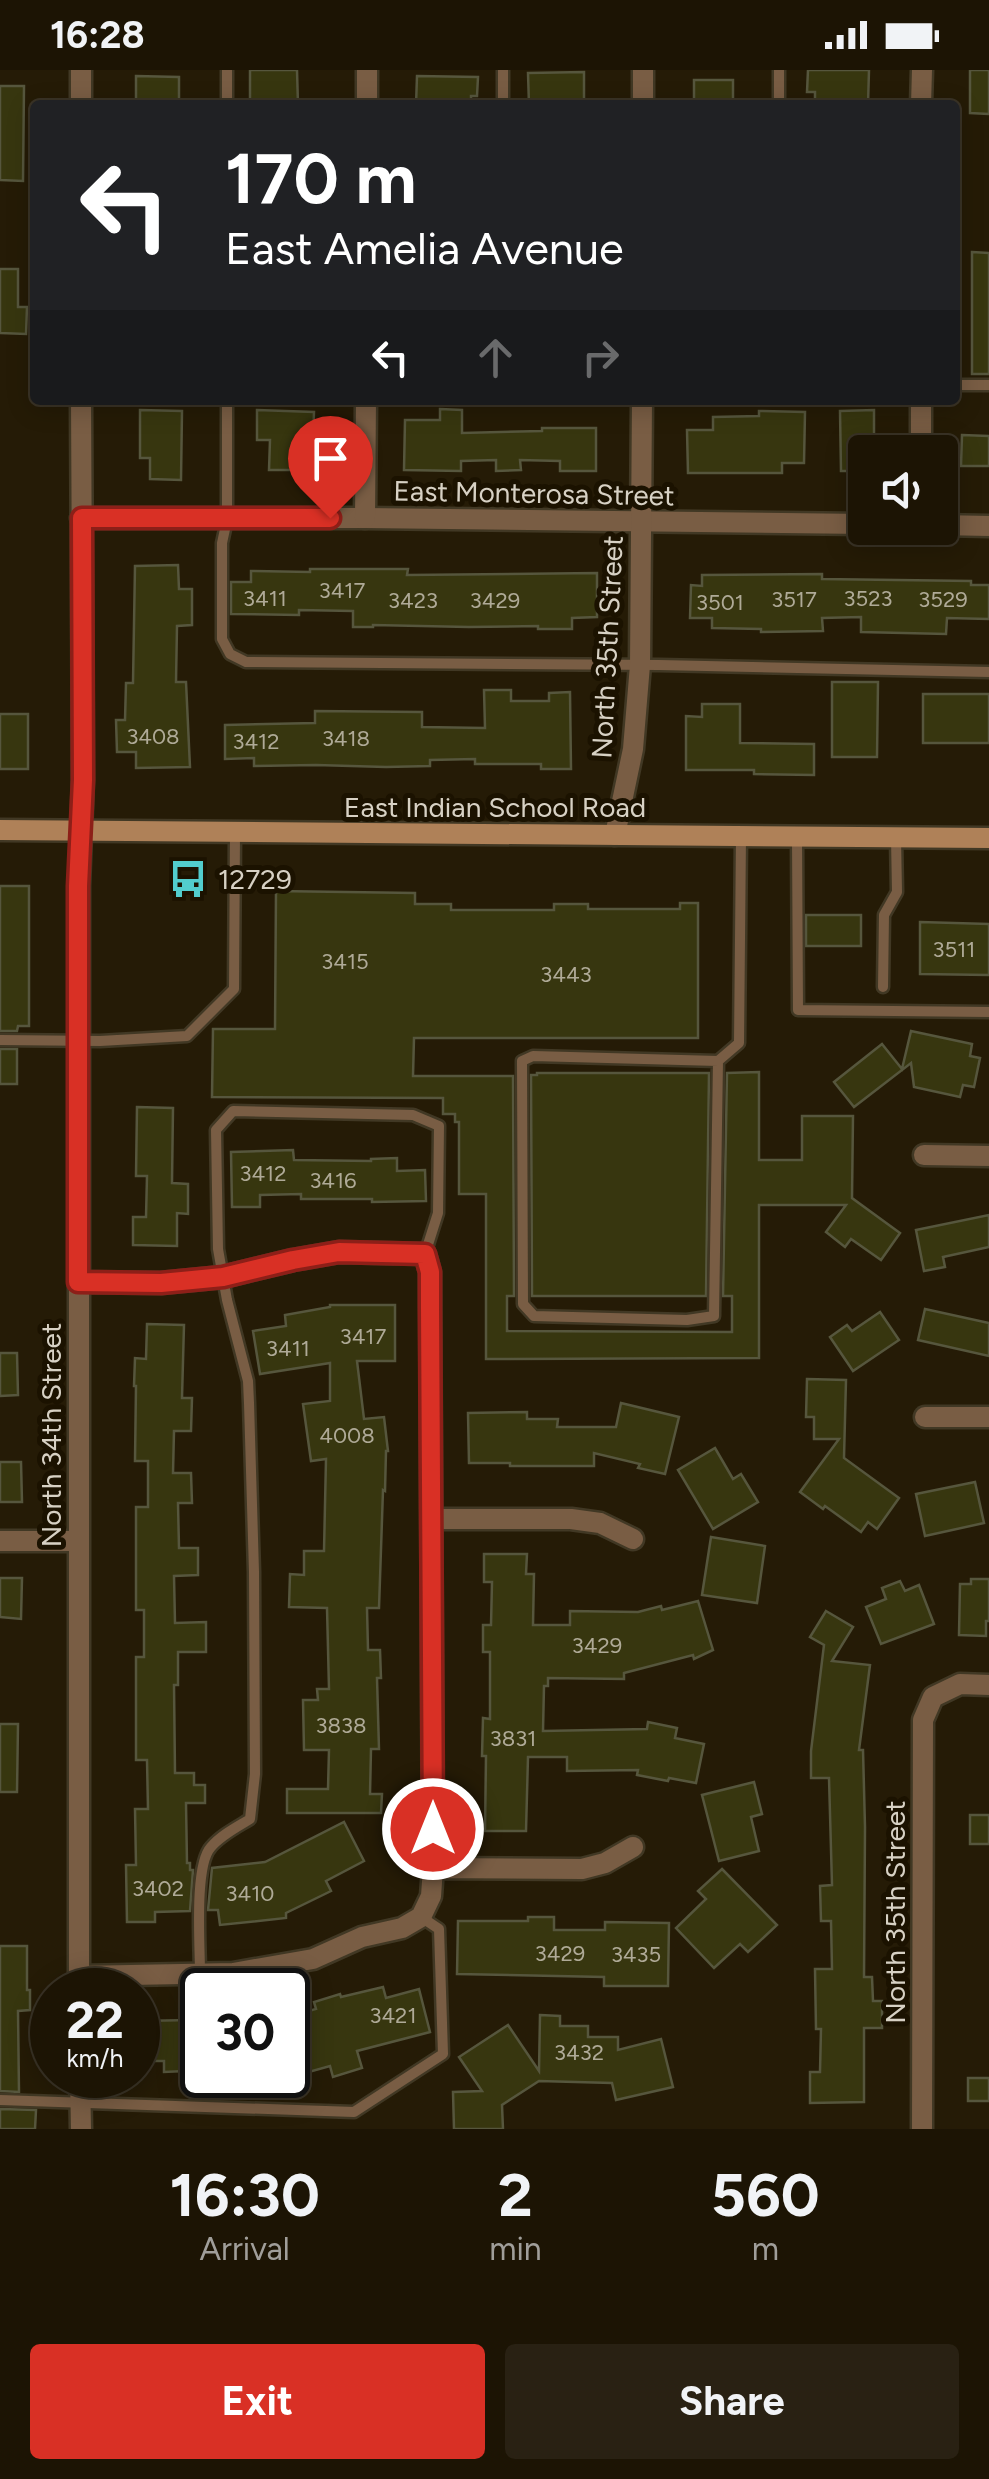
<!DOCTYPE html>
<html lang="en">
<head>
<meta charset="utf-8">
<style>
	body { margin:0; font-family:Figtree,sans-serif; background:#292113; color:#f1f3f6; height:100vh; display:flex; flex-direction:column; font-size:38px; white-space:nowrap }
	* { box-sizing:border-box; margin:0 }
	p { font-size:32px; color:#a09e9a }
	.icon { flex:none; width:55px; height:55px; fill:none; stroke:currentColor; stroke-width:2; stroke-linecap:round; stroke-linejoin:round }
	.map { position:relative; height:2059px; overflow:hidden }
	.panel { display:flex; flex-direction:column; background:#1c1404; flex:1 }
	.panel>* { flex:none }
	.guide { position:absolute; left:30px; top:30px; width:930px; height:305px; border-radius:10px; box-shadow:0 5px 25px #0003,0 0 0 2px #3a3326; background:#202124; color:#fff; overflow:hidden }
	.controls { position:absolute; left:848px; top:365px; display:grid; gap:20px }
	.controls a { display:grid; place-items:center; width:110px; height:110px; border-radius:10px; background:#1c1404; box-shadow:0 5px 25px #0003,0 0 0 2px #3a3326; font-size:50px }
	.speed { position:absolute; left:30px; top:1898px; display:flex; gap:20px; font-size:50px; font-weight:700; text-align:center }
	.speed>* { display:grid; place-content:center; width:130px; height:130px; border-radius:50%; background:#1c1404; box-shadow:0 5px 25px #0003,0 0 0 2px #3a3326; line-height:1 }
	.speed small { font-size:25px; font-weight:400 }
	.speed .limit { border:5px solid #111; border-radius:15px; background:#fff; color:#111 }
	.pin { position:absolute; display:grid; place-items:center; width:85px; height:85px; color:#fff; margin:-102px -42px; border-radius:50% 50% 50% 0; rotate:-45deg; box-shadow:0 0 10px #0007 }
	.pin .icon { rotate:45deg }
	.me { position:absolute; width:110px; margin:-55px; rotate:0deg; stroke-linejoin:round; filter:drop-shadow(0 0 8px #0008) }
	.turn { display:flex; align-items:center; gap:35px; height:210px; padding:0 30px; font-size:45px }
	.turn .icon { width:130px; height:130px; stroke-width:2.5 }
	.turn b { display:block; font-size:70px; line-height:85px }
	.lanes { display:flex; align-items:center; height:95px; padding:0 30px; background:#0003; justify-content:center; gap:50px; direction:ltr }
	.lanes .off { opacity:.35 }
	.eta { display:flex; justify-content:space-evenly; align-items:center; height:170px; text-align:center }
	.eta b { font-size:60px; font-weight:700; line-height:70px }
	.action { display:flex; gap:20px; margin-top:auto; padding:20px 30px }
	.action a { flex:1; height:115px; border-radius:10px; background:#d93025; color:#fff; font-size:40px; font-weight:700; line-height:115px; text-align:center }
	.action a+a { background:#292113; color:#f1f3f6 }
	.status { display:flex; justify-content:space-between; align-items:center; height:70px; padding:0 50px; background:#1c1404; direction:ltr }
	.status svg { height:28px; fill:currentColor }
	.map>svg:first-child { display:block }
</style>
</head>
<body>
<div class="status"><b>16:28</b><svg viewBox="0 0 49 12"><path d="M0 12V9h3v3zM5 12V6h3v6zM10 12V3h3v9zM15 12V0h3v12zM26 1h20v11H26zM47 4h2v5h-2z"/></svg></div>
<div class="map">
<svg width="989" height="2059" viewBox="0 0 989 2059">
	<rect width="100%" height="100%" fill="#251b06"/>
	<g fill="#37360f" stroke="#56563d" stroke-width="2.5">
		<path d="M250 0H297L298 35H250Z"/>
		<path d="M808 0H869L868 35H815V22H807Z"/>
		<path d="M970 0H989V44L970 43Z"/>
		<path d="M584 2V35H529L528 3Z"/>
		<path d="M136 6 179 7V35H136Z"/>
		<path d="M417 6 478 7 477 26H471V35H416Z"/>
		<rect x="694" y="10" width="39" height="25"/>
		<path d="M0 16H24L23 111 0 110Z"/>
		<path d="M972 182 989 183V304H972Z"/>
		<path d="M0 199H18V237H27L26 264 0 263Z"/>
		<path d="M440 339 462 340V363L542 361V358H596V401H560V391L520 390 521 400 496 401V390L461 391V401L404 400 405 350H440Z"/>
		<path d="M140 340 182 341 181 410 150 409V388H140Z"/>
		<path d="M257 340 314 342 312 400H269L270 370H257Z"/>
		<path d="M874 340V382H865V401H841L840 341Z"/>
		<path d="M759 341 805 342 804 393H782V403H688L687 360H713V347L759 346Z"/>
		<path d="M962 365 989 366V396H961Z"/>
		<path d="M178 495 179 519H192V555L177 556 176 612H186L190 697 136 698V682H117L116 650H125L126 613H133L135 496Z"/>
		<path d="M310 499H408L407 505 597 503V547L572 548V559H538V556L469 557 373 555V557H353V541L299 540V545L231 544V512H251V501L310 502Z"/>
		<path d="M822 504V509L971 511V515H989V549L947 548 946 564 861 562V547L822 548 823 561 761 562V559L712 558V548H690L691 515 702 516V505Z"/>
		<path d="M832 612H878L877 687H832Z"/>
		<path d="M484 620H511V631H549V623L570 622 571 699H541V694H475V689L430 690V696L386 697 316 695 254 696V688L225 689V655L315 653V641L422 642V657L485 658Z"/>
		<rect x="923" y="624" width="66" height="49"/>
		<path d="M702 634H740V673L814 674V705L754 704V700H686V646L702 647Z"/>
		<rect x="0" y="644" width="28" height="55"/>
		<path d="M0 816H29V956H18L17 961H0Z"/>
		<path d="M276 821 415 823V834H451V840H554V834H588V839H680V833H698V968H414L413 1006H513L514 1226H507V1261L732 1262V1226H723L727 1003 759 1002V1090H802V1046H853L852 1128 900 1163 881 1190 851 1169 845 1177 826 1162 846 1135H759V1288L486 1289V1124H459V1052H455V1044H443V1028L212 1027 213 959H275Z"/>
		<rect x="806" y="845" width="55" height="31"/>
		<path d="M920 852 989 854V905L920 904Z"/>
		<path d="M911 961 972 974 970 986 980 988 974 1017 963 1015 960 1027 914 1017 911 993 854 1037 834 1012 882 974 902 999Z"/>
		<rect x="0" y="979" width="17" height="35"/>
		<path d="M537 1003H709L706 1226H532L531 1005H537Z"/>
		<path d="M137 1037 173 1038 172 1113 188 1114V1144L177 1143V1176L133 1175V1147H146L147 1106H136Z"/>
		<path d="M293 1080 294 1090 371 1091V1089L397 1088V1101L425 1100 426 1131 372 1132V1129H301V1124L260 1125V1137H232L231 1082Z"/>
		<path d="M989 1145V1177L943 1187 945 1197 924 1201 916 1160Z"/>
		<path d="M330 1235H395V1291H357L364 1349 384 1347 388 1381H386L385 1421 383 1420 379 1538H367L368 1580H380L381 1608H377L379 1679H371L370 1724H382L381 1743H287V1719H328L329 1680H304L303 1630H318L317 1619H329L327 1538 289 1537 290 1504 304 1505V1481H324L326 1389 311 1391 303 1334 330 1331V1293L260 1304 253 1261 286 1256 285 1245 330 1237Z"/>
		<path d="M925 1239 989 1253V1286L918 1270Z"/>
		<path d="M880 1242 899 1270 853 1301 830 1267 847 1255 852 1261Z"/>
		<path d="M147 1254 184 1255 182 1328H192L191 1361H174L173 1403H191L192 1433H178L179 1478H198V1505L174 1506 175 1553 206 1552V1582H178V1615H174L175 1703H194V1715H205V1733H186L187 1793H190V1800H193L190 1841 155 1842V1852H127L126 1795H136L135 1739H148L147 1690H136V1587H144V1540H136V1437H148V1391H135L136 1316H134L135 1288 146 1289Z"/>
		<path d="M0 1283H17L18 1325 0 1326Z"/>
		<path d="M807 1309 846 1310 844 1388 899 1428 877 1459 868 1452 861 1462 825 1436 823 1439 800 1422 839 1369H814V1347H806Z"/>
		<path d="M621 1333 679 1347 665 1404 638 1398 640 1394 594 1383V1396H510V1393H469L468 1343 527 1342V1349H558L557 1357H616Z"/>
		<path d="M715 1378 733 1409 741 1404 758 1432 713 1459 678 1400Z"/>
		<path d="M0 1392H21L22 1432H0Z"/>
		<path d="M975 1412 984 1453 925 1466 916 1424Z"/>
		<path d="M711 1467 765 1476 757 1533 702 1525Z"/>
		<path d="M484 1484H527L526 1504H534L533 1555H570V1541L638 1542 661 1536 662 1540 698 1531 713 1580 694 1589 693 1585 624 1603V1609L548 1608V1616H544L543 1661 647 1659 648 1652 677 1658 675 1668 704 1674 696 1713 669 1708 668 1711 637 1705 638 1700 567 1701V1687H528L526 1761H485L486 1686H482L483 1648 490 1649V1582H483V1555H491L492 1512H484Z"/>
		<path d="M0 1508H22L21 1549 0 1547Z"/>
		<path d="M971 1509H989V1551H986V1566L959 1565 960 1514H971Z"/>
		<path d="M900 1511 905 1521 919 1515 934 1554 881 1574 866 1537 886 1529 882 1518Z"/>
		<path d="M826 1541 853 1557 832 1591 870 1595 859 1680H863L865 1757 864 1907H872L873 1931H882V1958H864V2032L810 2033V2002H820L821 1959H816L815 1899H832L831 1851H821L820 1816 832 1815 829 1708H811V1681L824 1575 810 1567Z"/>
		<path d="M0 1654H18L17 1722H0Z"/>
		<path d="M754 1712 762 1744 751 1747 759 1781 719 1791 702 1725Z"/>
		<rect x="970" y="1745" width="19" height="29"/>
		<path d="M344 1752 364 1791 326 1811 331 1821 286 1843V1848L220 1855 218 1840H208L212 1798 265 1792Z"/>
		<path d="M722 1799 777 1855 748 1882 740 1874 714 1898 676 1858 706 1829 698 1821Z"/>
		<path d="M528 1847H554V1860H605V1852L669 1853 668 1916H604V1907L457 1904 458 1851H528Z"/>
		<path d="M0 1876H27V1920H30V1940L18 1941 19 2022 0 2021Z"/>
		<path d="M383 1917 386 1928 419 1919 430 1962 357 1981 362 1998 333 2007 330 1996 298 2005 288 1969V1947L316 1939 314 1932 340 1924 341 1927Z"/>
		<path d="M540 1945 560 1946V1956H588V1967H618V1980L661 1969 673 2017 616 2030 612 2013 539 2011 502 2035 503 2059H454L453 2022 482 2021 459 1987 508 1955 539 2001Z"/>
		<path d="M192 1950V1977H185V2001L164 2002V1991H138V1951Z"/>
		<rect x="968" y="2008" width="21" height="23"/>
		<path d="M0 2039 36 2040 35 2059H0Z"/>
	</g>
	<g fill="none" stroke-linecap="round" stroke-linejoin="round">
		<g stroke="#413824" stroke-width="15">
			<g id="service">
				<path d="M227 0V35"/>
				<path d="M503 35V0"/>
				<path d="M779 35V0"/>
				<path d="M955 315H989"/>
				<path d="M227 330V450L222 473V569L230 584 246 592 659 595 989 602"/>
				<path d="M797 767 798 940 989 942"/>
				<path d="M883 917 884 845 897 822 896 768"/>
				<path d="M0 970 100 971 187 966 234 919 235 762"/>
				<path d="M718 991 533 986 522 991 523 1234 534 1246 687 1250 714 1246 718 991 739 973 741 766"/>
				<path d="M200 1903C200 1876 194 1795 211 1777 221 1765 237 1757 250 1749L255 1704 254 1502 249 1333 248 1311 227 1230 218 1179 216 1060 233 1041 413 1045 439 1056 438 1143 425 1184"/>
				<path d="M0 2030 354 2042 443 1984 439 1859 421 1847"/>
			</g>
		</g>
		<g stroke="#413824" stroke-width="25">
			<g id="minor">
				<path d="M81 0V35"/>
				<path d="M367 35V0"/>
				<path d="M643 35V0"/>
				<path d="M921 35 922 0"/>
				<path d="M921 330V382"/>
				<path d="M81 448H365L865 454"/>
				<path d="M365 448 366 330"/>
				<path d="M940 455 989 456"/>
				<path d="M615 765 633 679 640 595 642 330"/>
				<path d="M924 1085 989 1086"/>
				<path d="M79 1212 161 1213 223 1207 293 1190 339 1182 425 1184 430 1202 433 1798"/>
				<path d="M925 1347H989"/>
				<path d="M432 1449H571L600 1453 633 1469"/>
				<path d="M0 1471H78"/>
				<path d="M79 1906 233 1903 313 1889 362 1867 402 1858 421 1847 431 1826 433 1798 582 1799 605 1793 633 1777"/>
				<path d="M79 1920V816L83 710 81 330"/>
				<path d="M80 2005 81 2059"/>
				<path d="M922 2059 923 1650 933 1627 960 1614 989 1615"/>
			</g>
		</g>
		<g stroke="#413824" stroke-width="25">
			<path id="secondary" d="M0 760 989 768"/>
		</g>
		<use href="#service" stroke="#795d44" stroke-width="10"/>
		<use href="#minor" stroke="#795d44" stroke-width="20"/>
		<use href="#secondary" stroke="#af8158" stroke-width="20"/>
	</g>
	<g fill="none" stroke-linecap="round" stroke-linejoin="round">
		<g stroke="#8d1f18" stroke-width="25">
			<path id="route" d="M330 448H82L83 710 78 816V1212L161 1213 223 1207 293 1190 339 1182 425 1184 430 1202V1238L433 1759"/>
		</g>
		<use href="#route" stroke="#d93025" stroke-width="18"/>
	</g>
	<defs>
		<g id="bus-bare" transform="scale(3)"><path d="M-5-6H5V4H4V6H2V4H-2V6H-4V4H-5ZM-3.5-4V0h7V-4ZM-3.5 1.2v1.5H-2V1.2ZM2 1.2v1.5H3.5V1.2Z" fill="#52cdcd" stroke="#1b1200" stroke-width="2.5" paint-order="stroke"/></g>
	</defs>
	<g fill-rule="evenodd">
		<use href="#bus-bare" x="188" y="809"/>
	</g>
	<g text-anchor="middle" stroke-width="10" stroke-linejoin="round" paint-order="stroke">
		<g font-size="22" fill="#afaa97">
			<text x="342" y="528">3417</text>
			<text x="265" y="536">3411</text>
			<text x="868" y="536">3523</text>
			<text x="794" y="537">3517</text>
			<text x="943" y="537">3529</text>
			<text x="413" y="538">3423</text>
			<text x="495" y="538">3429</text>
			<text x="720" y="540">3501</text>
			<text x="153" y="674">3408</text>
			<text x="346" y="676">3418</text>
			<text x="256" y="679">3412</text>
			<text x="954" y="887">3511</text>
			<text x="345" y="899">3415</text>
			<text x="566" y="912">3443</text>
			<text x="263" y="1111">3412</text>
			<text x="333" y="1118">3416</text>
			<text x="363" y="1274">3417</text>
			<text x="288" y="1286">3411</text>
			<text x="347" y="1373">4008</text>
			<text x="597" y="1583">3429</text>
			<text x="341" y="1663">3838</text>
			<text x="513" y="1676">3831</text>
			<text x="158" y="1826">3402</text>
			<text x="250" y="1831">3410</text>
			<text x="560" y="1891">3429</text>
			<text x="636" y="1892">3435</text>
			<text x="393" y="1953">3421</text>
			<text x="579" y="1990">3432</text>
		</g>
		<g font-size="28" fill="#d7d1c4" stroke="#1b1200">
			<text transform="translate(534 423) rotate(1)" y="10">East Monterosa Street</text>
			<text transform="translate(607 577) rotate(-87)" y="10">North 35th Street</text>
			<text x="495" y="747">East Indian School Road</text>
			<text transform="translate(51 1365) rotate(-90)" y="10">North 34th Street</text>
			<text transform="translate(895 1842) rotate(-90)" y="10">North 35th Street</text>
		</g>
		<g font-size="28" fill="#d7d1c4" stroke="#1b1200" text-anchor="start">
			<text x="218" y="819">12729</text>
		</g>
	</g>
</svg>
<div class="controls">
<a><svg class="icon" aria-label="sound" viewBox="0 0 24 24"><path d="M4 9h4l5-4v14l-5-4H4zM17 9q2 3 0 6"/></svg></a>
</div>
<div class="speed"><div>22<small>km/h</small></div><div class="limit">30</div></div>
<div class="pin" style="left:330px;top:448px;background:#d93025"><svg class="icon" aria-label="arrive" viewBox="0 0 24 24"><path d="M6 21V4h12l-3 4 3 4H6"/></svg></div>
<svg class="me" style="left:433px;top:1759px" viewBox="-20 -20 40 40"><circle r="17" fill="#d93025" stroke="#fff" stroke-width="3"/><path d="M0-11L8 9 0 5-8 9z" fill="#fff"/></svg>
<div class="guide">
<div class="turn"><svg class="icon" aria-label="left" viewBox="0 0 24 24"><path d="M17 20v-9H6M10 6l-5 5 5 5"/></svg><div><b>170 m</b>East Amelia Avenue</div></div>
<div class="lanes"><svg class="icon" aria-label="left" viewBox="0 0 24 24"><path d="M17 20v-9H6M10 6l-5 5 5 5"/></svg><svg class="icon off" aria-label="ahead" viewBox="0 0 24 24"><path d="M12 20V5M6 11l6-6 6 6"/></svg><svg class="icon off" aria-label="right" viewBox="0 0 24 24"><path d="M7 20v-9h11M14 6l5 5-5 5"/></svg></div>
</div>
</div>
<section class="panel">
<div class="eta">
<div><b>16:30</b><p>Arrival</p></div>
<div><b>2</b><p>min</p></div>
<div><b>560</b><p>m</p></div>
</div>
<div class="action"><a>Exit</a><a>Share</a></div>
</section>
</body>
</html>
